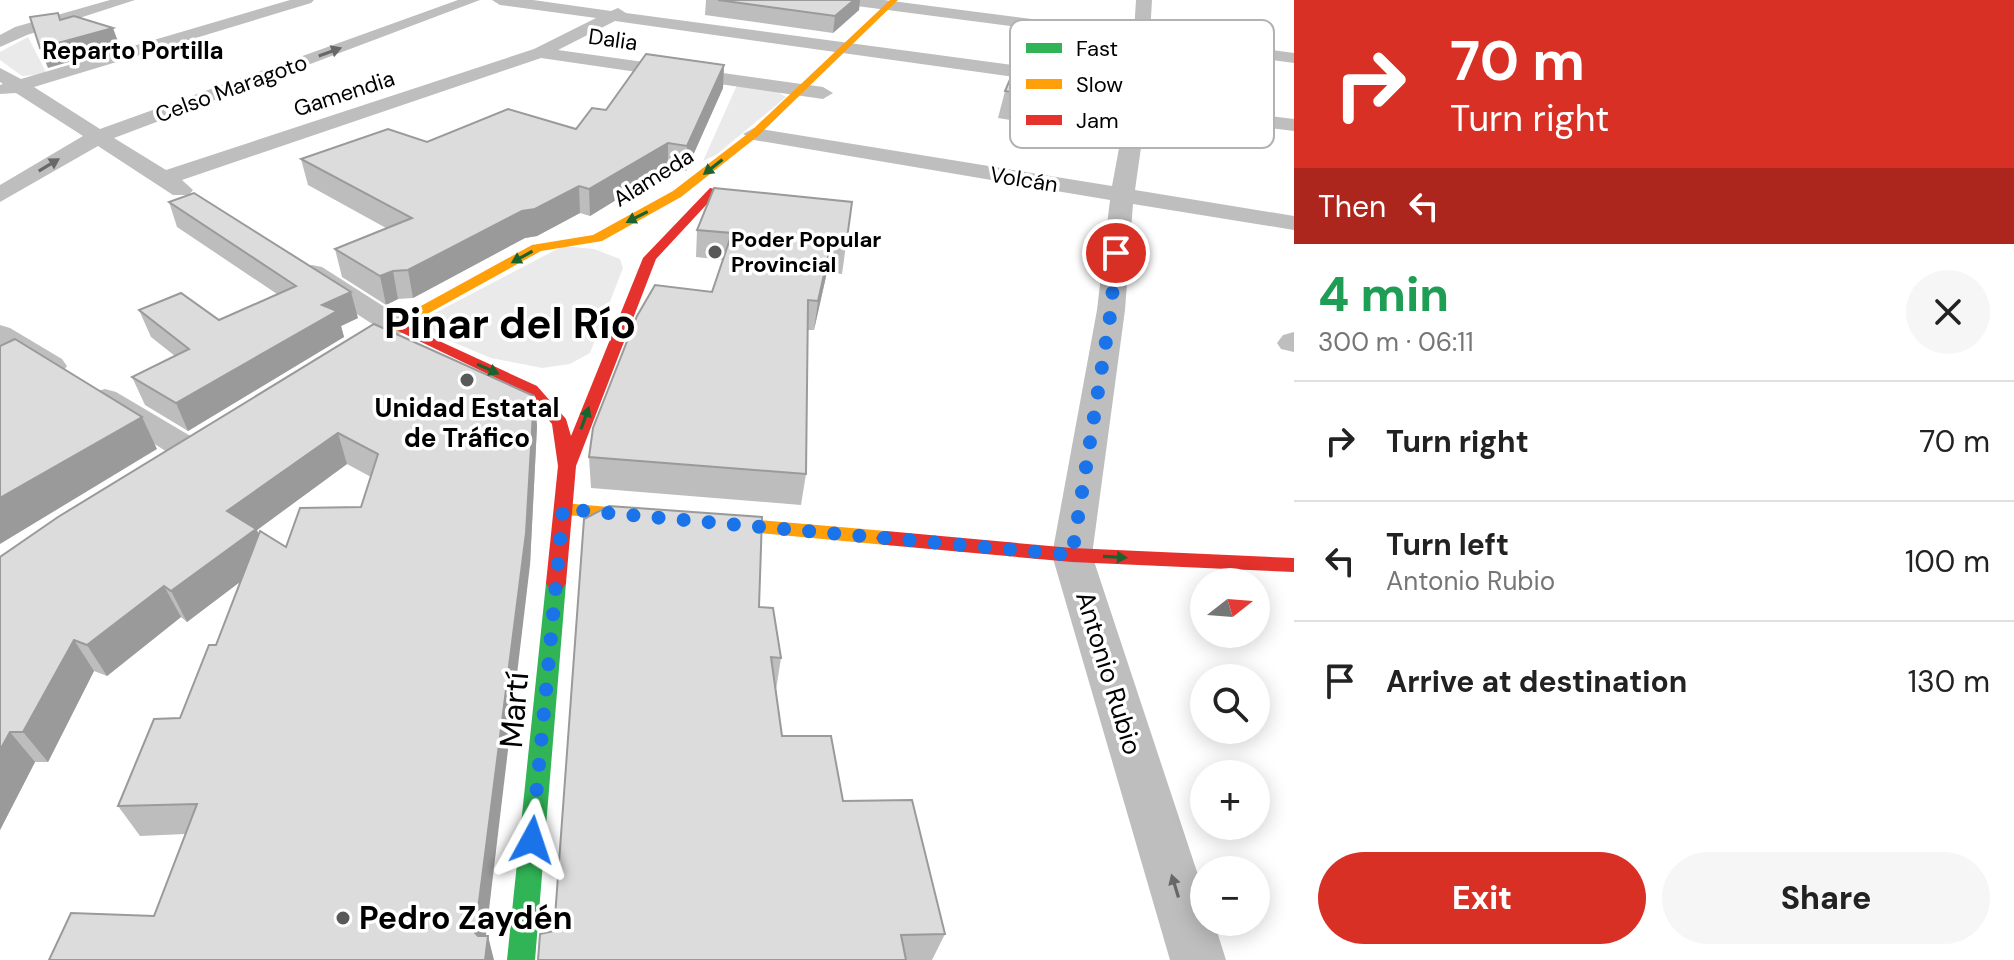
<!DOCTYPE html>
<html lang="en">
<head>
<meta charset="utf-8">
<style>
	body { margin:0; font-family:"DM Sans",sans-serif; background:#f6f6f6; color:#222; height:100vh; display:flex; flex-direction:column; font-size:30px; white-space:nowrap }
	* { box-sizing:border-box; margin:0 }
	p { font-size:26px; color:#767676 }
	.icon { flex:none; width:44px; height:44px; fill:none; stroke:currentColor; stroke-width:2; stroke-linecap:round; stroke-linejoin:round }
	.map { position:relative; flex:1; overflow:hidden }
	.panel { display:flex; flex-direction:column; background:#fff; width:720px }
	.panel>* { flex:none }
	.top-card { background:#d93025; color:#fff; overflow:hidden }
	.needle { width:52px; rotate:73deg }
	.fabs { position:absolute; left:1190px; top:568px; display:grid; gap:16px }
	.fabs a { display:grid; place-items:center; width:80px; height:80px; border-radius:50%; background:#fff; box-shadow:0 4px 20px #0003; font-size:40px }
	.pin { position:absolute; display:grid; place-items:center; width:68px; height:68px; color:#fff; margin:-34px; border:4px solid #fff; border-radius:50%; box-shadow:0 2px 8px #0007 }
	.me { position:absolute; width:88px; margin:-44px; rotate:5deg; stroke-linejoin:round; filter:drop-shadow(0 0 6px #0008) }
	.turn { display:flex; align-items:center; gap:28px; height:168px; padding:0 24px; font-size:36px }
	.turn .icon { width:104px; height:104px; stroke-width:2.5 }
	.turn b { display:block; font-size:56px; line-height:68px }
	.then { display:flex; align-items:center; height:76px; padding:0 24px; background:#0003; gap:16px; font-size:30px }
	.round { display:grid; place-items:center; flex:none; width:84px; height:84px; border-radius:42px; background:#f6f6f6 }
	.summary { display:flex; align-items:center; justify-content:space-between; height:136px; padding:0 24px }
	h1 { font-size:48px; font-weight:800; line-height:60px; color:#1e9e55 }
	.cta { display:flex; gap:16px; margin-top:auto; padding:16px 24px }
	.cta a { flex:1; height:92px; border-radius:48px; background:#d93025; color:#fff; font-size:32px; font-weight:800; line-height:92px; text-align:center }
	.cta a+a { background:#f6f6f6; color:#222 }
	ul { padding:0; list-style:none }
	li { display:flex; align-items:center; gap:24px; height:120px; padding:0 24px; border-top:2px solid #e0e0e0 }
	li div { flex:1 }
	li b { display:block; font-size:30px }
	li em { font-style:normal }
	main { display:flex; flex:1; min-height:0 }
	.map>svg:first-child { display:block }
</style>
</head>
<body>
<main>
<div class="map">
<svg width="1294" height="960" viewBox="0 0 1294 960">
	<rect width="100%" height="100%" fill="#fff"/>
	<g fill="#eaeaea">
		<path d="M28 37 47 74 22 76 0 60V52Z"/>
		<path d="M737 85 778 92 786 97 716 155 703 161Z"/>
		<path d="M563 246 594 249 620 259 623 268 590 353 570 364 542 368 491 358 436 335 429 324 433 314Z"/>
	</g>
	<g fill="none" stroke-linecap="round" stroke-linejoin="round">
		<g fill="#bebebe" fill-rule="evenodd">
			<path d="M110 0H135L27 35 0 47V35L15 27Z"/>
			<path d="M290 0H314L311 3 34 87 100 129 458 0H480L114 138 166 170 534 49 596 18 500 5 492 0H533L611 11 618 8 626 13 1064 72 1073 78 1064 84 615 21 558 50 823 87 833 93 823 99 541 58 182 180 193 190 189 195H173L98 146 0 202V185L83 136 16 93 0 94V85L3 84 0 82V68L21 79Z"/>
			<path d="M841 0H884L1134 32 1136 0H1152L1150 34 1294 53V63L1150 44 1147 100 1294 119V131L1146 112 1135 190 1294 216V230L1133 204 1125 310 1092 555 1204 893V922H1214L1226 960H1170L1052 555 1097 310 1110 200 754 140 743 134 754 128 1112 186 1127 105 1133 42 849 5Z"/>
			<path d="M312 265 322 267 405 320 410 326 405 332 395 335 385 332 302 279 298 273 302 267Z"/>
			<path d="M0 325 10 328 62 359 67 366 62 373C39 378 19 359 0 347Z"/>
			<path d="M1294 332V352L1281 349 1277 343 1283 335Z"/>
			<path d="M105 389 116 392 204 444 209 452 204 460 192 463 180 460 94 406 89 399 94 392Z"/>
		</g>
		<path fill="#30b455" fill-rule="evenodd" d="M556 575 563 578 566 583 535 960H507L546 583 549 578Z"/>
		<g fill="#ff9f0a" fill-rule="evenodd">
			<path d="M890 0H898L758 136 681 197 602 241 541 251 400 329 344 364H334L331 361 390 323 532 245 593 235 673 191 750 132Z"/>
			<path d="M563 503 886 531 893 533 896 538 893 543 886 545 556 514 554 509 556 504Z"/>
		</g>
		<g fill="#e5322d" fill-rule="evenodd">
			<path d="M710 188 720 190 656 259 576 466 566 583 563 588H549L546 583 558 466 552 424 525 392 388 326 390 323H400L537 386 566 419 571 436 643 258Z"/>
			<path d="M886 531 1072 548 1294 558V572L1072 562 886 545 879 543 876 538 879 533Z"/>
		</g>
	</g>
	<g fill="#bdbdbd" fill-rule="evenodd">
		<path d="M706 0H860L859 10 833 33 705 15Z"/>
		<path d="M724 65 723 88 686 171 668 168 590 216 580 213 537 236 525 238 413 298 398 299 386 305 342 277 335 249 386 228 308 185 301 159 427 142 576 129 606 110Z"/>
		<path d="M1005 91 1108 106 1099 134 998 118Z"/>
		<path d="M169 202 358 318 341 326 344 337 188 431 145 405 132 377 175 356 151 337 139 310 219 320 277 294 177 227Z"/>
		<path d="M852 202 842 274 827 272 814 330H808L806 474 801 505 591 488 589 457 712 292 723 260 696 257 697 230Z"/>
		<path d="M374 324 534 396 537 426 530 565 154 916 185 834 140 836 118 806 180 718 216 645 240 582 187 622 181 617 107 676 94 671 48 762H35L0 830V557ZM347 464 371 477 361 507 286 547 258 535 257 530Z"/>
		<path d="M759 607 781 658 776 690 782 736 843 801 945 934 932 960H538L554 931Z"/>
	</g>
	<g fill="#9a9a9a">
		<path d="M854 0H860L859 10 833 33 835 16Z"/>
		<path d="M113 28 120 47 48 68 40 48Z"/>
		<path d="M724 65 723 88 686 171 687 146Z"/>
		<path d="M668 143V168L590 216 589 189Z"/>
		<path d="M579 186 580 213 537 236 525 238 413 298 408 270 522 211Z"/>
		<path d="M831 244 827 272 814 330 818 301Z"/>
		<path d="M393 271 398 299 386 305 380 276Z"/>
		<path d="M351 292 358 318 341 326 344 337 188 431 176 403 322 305Z"/>
		<path d="M534 396 537 426 530 565 483 960 475 933Z"/>
		<path d="M142 417 157 449 0 544V498Z"/>
		<path d="M338 433 347 464 257 530 269 560 187 622 171 591 227 511Z"/>
		<path d="M164 586 181 617 107 676 87 645Z"/>
		<path d="M74 640 94 671 48 762 23 732Z"/>
		<path d="M10 732 35 762 0 830V750Z"/>
		<path d="M488 936 494 960H485Z"/>
	</g>
	<g fill="#dcdcdc" stroke="#9a9a9a" stroke-width="2">
		<path d="M718 0H854L835 16Z"/>
		<path d="M58 13 60 20 74 16 113 28 40 48 30 17Z"/>
		<path d="M646 54 724 65 687 146 668 143 589 189 579 186 535 209 522 211 408 270 393 271 380 276 335 249 412 218 301 159 388 129 427 142 508 109 576 129 592 108 606 110Z"/>
		<path d="M1021 54 1116 66 1108 106 1005 91Z"/>
		<path d="M714 188 852 202 846 246 831 244 818 301 808 300 806 474 589 457 593 428 637 316 655 285 712 292 732 233 697 230Z"/>
		<path d="M194 193 351 292 322 305 337 311 176 403 132 377 189 349 139 310 181 293 219 320 296 286 169 202Z"/>
		<path d="M374 324 534 396 526 533 475 933 478 936H488L485 960H49L71 913 154 916 197 804 118 806 154 719 180 718 209 645H216L260 531 286 547 300 508 361 507 378 454 338 433 227 511 256 529 171 591 164 586 87 645 74 640 23 732H10L0 750V557L58 517Z"/>
		<path d="M15 339 142 417 0 498V346Z"/>
		<path d="M609 506 762 517 759 607 773 608 781 658 771 657 782 736H831L843 801 912 800 945 934 901 935 906 960H538L540 934 554 931 584 519Z"/>
	</g>
	<defs><path id="oneway-solid" d="M-6-.8H1V-3.2L6.5 0L1 3.2V.8H-6Z" transform="scale(2)"/></defs>
	<g fill="#686868">
		<use href="#oneway-solid" transform="translate(330 52) rotate(-20)"/>
		<use href="#oneway-solid" transform="translate(49 165) rotate(-31)"/>
		<use href="#oneway-solid" transform="translate(1175 886) rotate(-107)"/>
	</g>
	<g fill="#1a632f">
		<use href="#oneway-solid" transform="translate(713 167) rotate(142)"/>
		<use href="#oneway-solid" transform="translate(637 217) rotate(153)"/>
		<use href="#oneway-solid" transform="translate(522 257) rotate(151)"/>
		<use href="#oneway-solid" transform="translate(488 369) rotate(24)"/>
		<use href="#oneway-solid" transform="translate(585 418) rotate(-70)"/>
		<use href="#oneway-solid" transform="translate(1115 557) rotate(3)"/>
	</g>
	<g fill="none" stroke-linecap="round" stroke-linejoin="round">
		<path stroke="#1a73e8" stroke-width="14" stroke-dasharray="0 25.2" d="M532 840 563 509 1072 555 1111 310 1116 253"/>
	</g>
	<g fill="#595959" stroke="#fff" stroke-width="3">
		<circle cx="715" cy="252" r="8"/>
		<circle cx="467" cy="380" r="8"/>
		<circle cx="343" cy="918" r="8"/>
	</g>
	<g text-anchor="middle" stroke-width="7" stroke-linejoin="round" paint-order="stroke">
		<g font-size="22" fill="#000" stroke="#fff">
			<text transform="translate(613 39) rotate(8)" y="8">Dalia</text>
			<text transform="translate(231 88) rotate(-20)" y="8">Celso Maragoto</text>
			<text transform="translate(344 93) rotate(-18)" y="8">Gamendia</text>
			<text transform="translate(653 177) rotate(-32)" y="8">Alameda</text>
			<text transform="translate(1024 179) rotate(9)" y="8">Volcán</text>
		</g>
		<g font-size="22" font-weight="bold" fill="#000" stroke="#fff" text-anchor="start">
			<text x="731" y="247">Poder Popular<tspan x="731" dy="25">Provincial</tspan></text>
		</g>
		<g font-size="24" font-weight="bold" fill="#000" stroke="#fff">
			<text x="133" y="59">Reparto Portilla</text>
		</g>
		<g font-size="26" font-weight="bold" fill="#000" stroke="#fff">
			<text x="467" y="417">Unidad Estatal<tspan x="467" dy="30">de Tráfico</tspan></text>
		</g>
		<g font-size="26" fill="#000" stroke="#fff">
			<text transform="translate(1109 673) rotate(73)" y="9">Antonio Rubio</text>
		</g>
		<g font-size="32" fill="#000" stroke="#fff">
			<text transform="translate(514 710) rotate(-85)" y="11">Martí</text>
		</g>
		<g font-size="32" font-weight="bold" fill="#000" stroke="#fff" text-anchor="start">
			<text x="359" y="929">Pedro Zaydén</text>
		</g>
		<g font-size="42" font-weight="bold" fill="#000" stroke="#fff">
			<text x="510" y="338">Pinar del Río</text>
		</g>
	</g>
	<rect x="1010" y="20" width="264" height="128" rx="12" fill="#fff" stroke="#b2b2b2" stroke-width="2"/>
	<rect x="1026" y="43" width="36" height="10" fill="#30b455"/>
	<rect x="1026" y="79" width="36" height="10" fill="#ff9f0a"/>
	<rect x="1026" y="115" width="36" height="10" fill="#e5322d"/>
	<g font-size="22" fill="#000">
		<text x="1076" y="56">Fast</text>
		<text x="1076" y="92">Slow</text>
		<text x="1076" y="128">Jam</text>
	</g>
</svg>
<div class="fabs">
<a><svg class="needle" viewBox="-14 -14 28 28"><path d="M0-13l5 13h-10z" fill="#e53935"/><path d="M0 13l5-13h-10z" fill="#767676"/></svg></a>
<a><svg class="icon" aria-label="search" viewBox="0 0 24 24"><circle cx="10" cy="10" r="6"/><path d="M15 15l6 6"/></svg></a>
<a>+</a>
<a>−</a>
</div>
<div class="pin" style="left:1116px;top:253px;background:#d93025"><svg class="icon" aria-label="arrive" viewBox="0 0 24 24"><path d="M6 21V4h12l-3 4 3 4H6"/></svg></div>
<svg class="me" style="left:532px;top:840px" viewBox="-20 -20 40 40"><path d="M0-17L14 15 0 8-14 15z" fill="#1a73e8" stroke="#fff" stroke-width="4"/></svg>
</div>
<section class="panel">
<div class="top-card">
<div class="turn"><svg class="icon" aria-label="right" viewBox="0 0 24 24"><path d="M7 20v-9h11M14 6l5 5-5 5"/></svg><div><b>70 m</b>Turn right</div></div>
<div class="then">Then<svg class="icon" aria-label="left" viewBox="0 0 24 24"><path d="M17 20v-9H6M10 6l-5 5 5 5"/></svg></div>
</div>
<div class="summary"><div><h1>4 min</h1><p>300 m · 06:11</p></div><a class="round"><svg class="icon" aria-label="close" viewBox="0 0 24 24"><path d="M6 6l12 12M18 6L6 18"/></svg></a></div>
<ul>
<li><svg class="icon" aria-label="right" viewBox="0 0 24 24"><path d="M7 20v-9h11M14 6l5 5-5 5"/></svg><div><b>Turn right</b></div><em>70 m</em></li>
<li><svg class="icon" aria-label="left" viewBox="0 0 24 24"><path d="M17 20v-9H6M10 6l-5 5 5 5"/></svg><div><b>Turn left</b><p>Antonio Rubio</p></div><em>100 m</em></li>
<li><svg class="icon" aria-label="arrive" viewBox="0 0 24 24"><path d="M6 21V4h12l-3 4 3 4H6"/></svg><div><b>Arrive at destination</b></div><em>130 m</em></li>
</ul>
<div class="cta"><a>Exit</a><a>Share</a></div>
</section>
</main>
</body>
</html>
